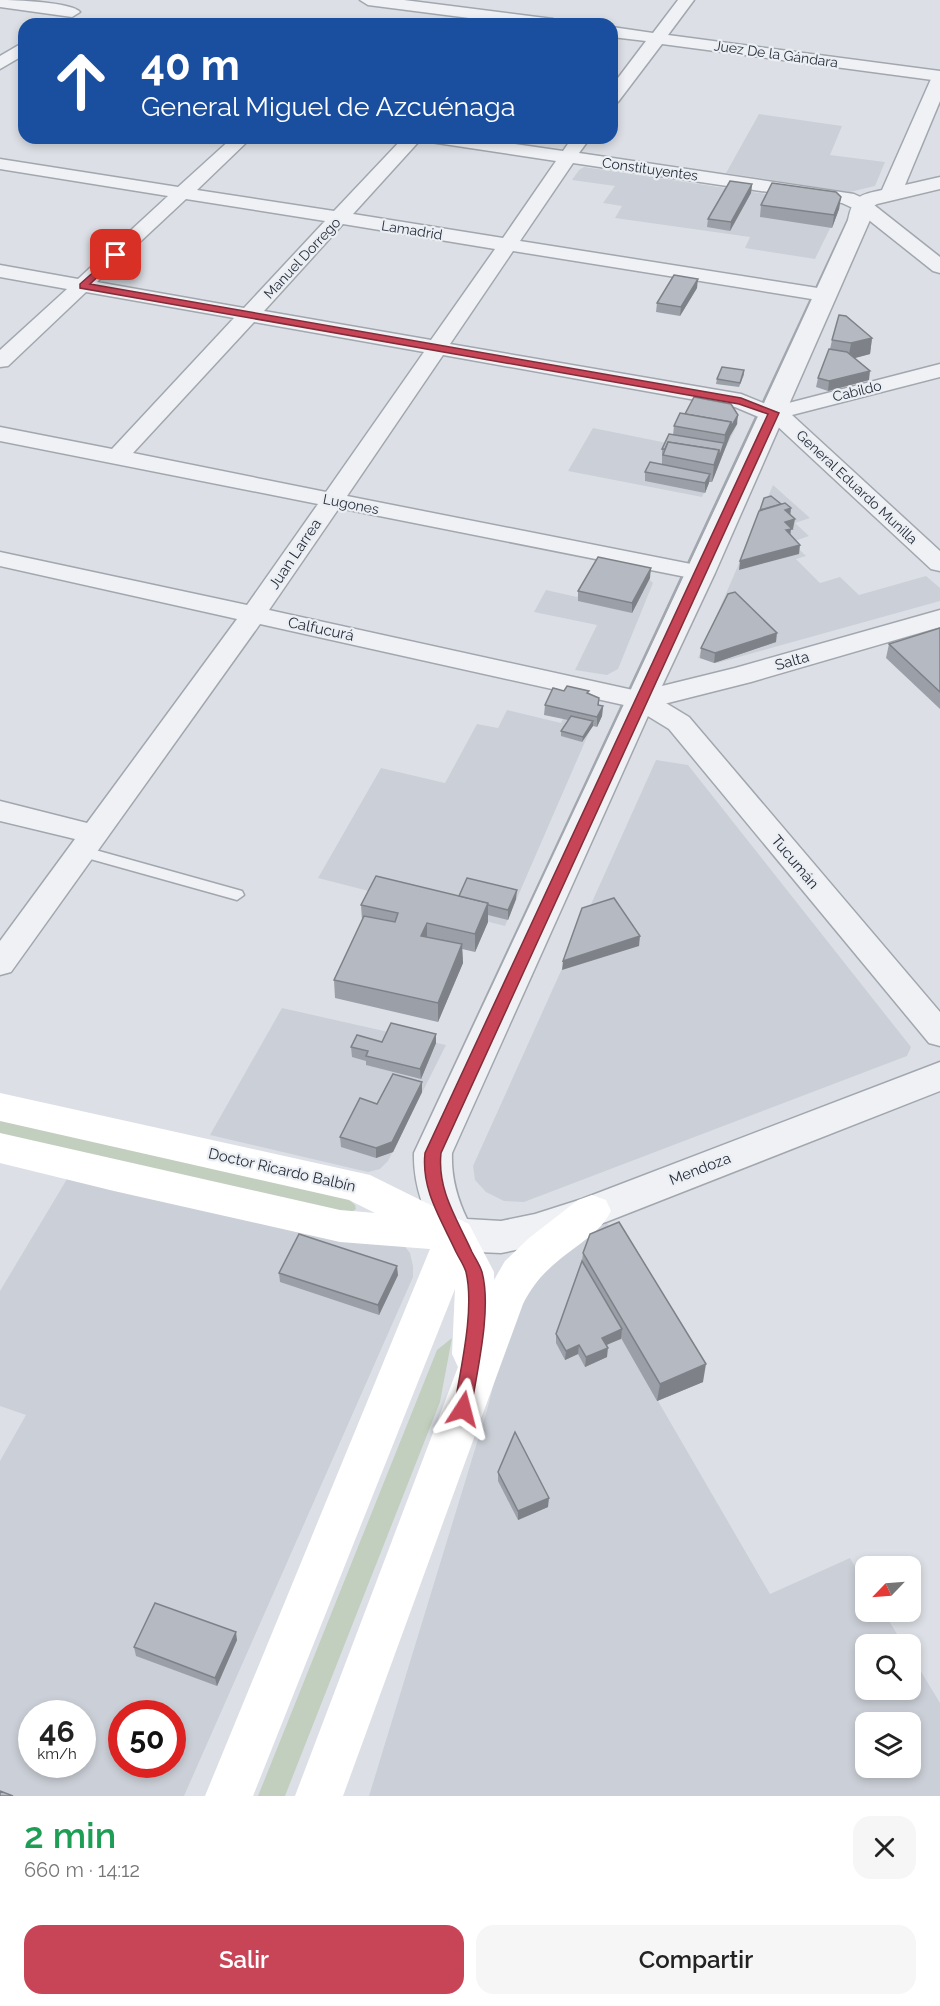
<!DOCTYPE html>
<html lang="es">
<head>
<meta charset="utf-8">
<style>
	body { margin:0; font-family:Raleway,sans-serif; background:#f6f6f6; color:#222; height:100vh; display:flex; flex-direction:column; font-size:22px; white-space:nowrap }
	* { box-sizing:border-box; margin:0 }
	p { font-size:20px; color:#767676 }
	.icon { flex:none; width:33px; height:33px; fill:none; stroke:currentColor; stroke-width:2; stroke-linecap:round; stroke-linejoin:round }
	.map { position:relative; height:1796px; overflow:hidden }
	.sheet { display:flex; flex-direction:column; background:#fff; flex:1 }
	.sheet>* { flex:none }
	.top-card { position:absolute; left:18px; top:18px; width:600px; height:126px; border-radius:18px; box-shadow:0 3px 9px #0003; background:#1a4fa0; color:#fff; overflow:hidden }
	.needle { width:39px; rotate:245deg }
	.tools { position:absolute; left:855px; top:1556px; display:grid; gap:12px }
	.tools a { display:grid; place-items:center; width:66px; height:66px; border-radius:12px; background:#fff; box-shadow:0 3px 9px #0003; font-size:30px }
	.speed { position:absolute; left:18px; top:1700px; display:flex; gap:12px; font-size:30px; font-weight:700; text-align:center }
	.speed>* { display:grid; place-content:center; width:78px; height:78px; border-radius:50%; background:#fff; box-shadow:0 3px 9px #0003; line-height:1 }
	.speed small { font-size:15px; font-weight:400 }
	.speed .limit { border:9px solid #d22; background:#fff; color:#111 }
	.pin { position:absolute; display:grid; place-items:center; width:51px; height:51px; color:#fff; margin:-26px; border-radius:12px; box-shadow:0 3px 9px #0006 }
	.me { position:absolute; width:66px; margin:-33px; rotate:9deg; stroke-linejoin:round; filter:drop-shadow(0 0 4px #0008) }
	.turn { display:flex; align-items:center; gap:21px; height:126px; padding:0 24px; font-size:27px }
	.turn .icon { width:78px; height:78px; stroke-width:2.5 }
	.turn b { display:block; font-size:42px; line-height:51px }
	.round { display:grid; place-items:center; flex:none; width:63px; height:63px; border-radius:18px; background:#f6f6f6 }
	.head { display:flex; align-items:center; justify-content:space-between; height:102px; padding:0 24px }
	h1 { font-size:36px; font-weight:600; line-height:45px; color:#1e9e55 }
	.cta { display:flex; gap:12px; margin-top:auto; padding:12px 24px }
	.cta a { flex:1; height:69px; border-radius:18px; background:#c74557; color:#fff; font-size:24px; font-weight:600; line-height:69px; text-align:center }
	.cta a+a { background:#f6f6f6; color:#222 }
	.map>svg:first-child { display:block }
</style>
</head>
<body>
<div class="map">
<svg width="940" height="1796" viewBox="0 0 940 1796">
	<rect width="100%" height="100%" fill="#dce0e6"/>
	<g fill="#cbcfd7" fill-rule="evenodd">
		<path d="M759 114 842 126 830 155 885 162 875 186 850 192 726 173Z"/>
		<path d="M584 167 832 204 840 208 815 259 745 248 750 237 615 218 622 206 603 203 615 186 572 180 579 170Z"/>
		<path d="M689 406 730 414 738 423 702 497 568 471 593 428 672 444Z"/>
		<path d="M773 485 810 518 795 523 809 536 792 542 806 556 796 559 820 583 840 577 859 595 926 576 940 588V601L717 663 698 658Z"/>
		<path d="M596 565 647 577 653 583 618 669 607 675 575 670 597 625 534 612 546 590 577 597Z"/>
		<path d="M571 700 597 714 505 926 318 878 381 768 445 783 477 724 498 728 507 710 561 723Z"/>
		<path d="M656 760 688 765 911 1047 907 1056 524 1202 504 1201 486 1192 475 1180 473 1166Z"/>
		<path d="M282 1008 446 1045 388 1161 380 1169 368 1172 210 1135Z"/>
		<path d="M73 1169 402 1243 410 1253 413 1266V1277L184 1796H0V1461L26 1415 0 1406V1291ZM32 1713H82V1764H32ZM122 1713H172V1764H122Z"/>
		<path d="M607 1223 703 1382 658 1401 770 1594 850 1558 865 1583 866 1611H883L903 1644H866V1689H910L911 1655 940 1703V1796H369L487 1410 511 1317 547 1254ZM866 1722H910V1767H866Z"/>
	</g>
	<g fill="#c2cfbe">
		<path d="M0 1118 346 1197 355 1205 356 1209 352 1212 334 1213 0 1134Z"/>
		<path d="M452 1338 440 1402 285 1796H258L437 1350Z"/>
	</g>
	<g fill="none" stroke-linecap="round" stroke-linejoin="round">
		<g stroke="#a2a7af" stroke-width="3">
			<path id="service" d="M81 846 242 891 244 895 237 900 76 855 74 851Z"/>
		</g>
		<g stroke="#a2a7af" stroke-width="3">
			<g id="minor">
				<path d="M0 0C15 0 71 2 80 12L72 17 0 7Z"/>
				<path d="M360 0H404L553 19 561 24H516L368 5Z"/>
				<path d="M678 0H694L668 35 940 71V81L662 44 618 102 612 103V86L646 41 612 37V27L653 33Z"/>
				<path d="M24 42V55L0 69V56Z"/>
				<path d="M232 138H251L197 190 334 211 403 138H422L353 214 503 238 556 161 437 143 431 142 428 138H474L563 151 572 138H590L579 153 854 194 869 201 940 257V273L933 271 855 209 842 203 573 163 520 241 824 289 831 291 834 295 831 299 824 301 513 251 450 344 741 394 773 407 940 364V377L792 415 940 551V571L931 569 775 424 735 407 443 355 347 496 701 566 710 568 713 573 710 578 701 580 339 508 269 610 642 692 651 694 689 717 940 1012V1046L929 1043 669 729 633 707 260 624 11 972 0 975V941L75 839 0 821V801L87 823 237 619 0 566V552L247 605 318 504 0 441V427L112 449 234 318 86 292 8 366 0 367V350L67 289 0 277V265L78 279 168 196 0 169V159L178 187ZM186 199 325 221 244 308 97 282ZM343 224 495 249 431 340 264 311ZM254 322 424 352 326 492 133 453Z"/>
			</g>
		</g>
		<g stroke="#a2a7af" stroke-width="3">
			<path id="tertiary" d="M940 73V101L905 185 940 177V189L877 204 872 207 870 220 715 573 662 686 735 668 940 610V627L751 682 652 707 452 1153C451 1177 457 1198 467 1219L501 1221 535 1214 582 1199 940 1062V1091L606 1222 535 1246 501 1253 455 1251 441 1246C426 1216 413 1187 414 1153 559 842 706 532 848 220 853 196 859 195 882 190L931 79 933 75Z"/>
		</g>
		<use href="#service" fill="#eff1f4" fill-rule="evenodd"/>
		<use href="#minor" fill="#eff1f4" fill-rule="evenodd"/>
		<use href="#tertiary" fill="#eff1f4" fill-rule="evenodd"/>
		<path fill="#fff" fill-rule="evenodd" d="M0 1093 370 1175 469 1224 494 1272V1280L505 1261 529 1238 578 1200 592 1195 606 1200 611 1211C601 1232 577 1245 559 1260 543 1273 532 1286 523 1304L343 1796H295L458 1367 452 1354 455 1289 253 1796H205L430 1249 340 1242 114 1191 0 1163V1133L340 1210 375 1213 349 1200 0 1121Z"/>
	</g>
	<g fill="#9b9fa7">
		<path d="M752 184 751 193 730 231 707 227 708 219Z"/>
		<path d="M841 197 839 209 832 228 760 217 761 205Z"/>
		<path d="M697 288 680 316 656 312 657 303Z"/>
		<path d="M872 338 870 354 854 358 869 380 828 391 816 387 818 378 830 349 832 340Z"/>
		<path d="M744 370V375L739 387 716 384 717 379Z"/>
		<path d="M685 414 737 424 730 436 712 482H709L705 493 645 481V472L662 465V449L673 435 674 426Z"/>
		<path d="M650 578 632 613 578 601V591Z"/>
		<path d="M940 628V709L886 658 889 644Z"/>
		<path d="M776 642 714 663 700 658 701 648Z"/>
		<path d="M564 691 589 693 599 698V705L603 706 602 716 597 727 593 726 582 742 561 736V731L568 720 544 715 545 705Z"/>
		<path d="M459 896 516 899 508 920 488 915V922L475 952 462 949 463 963 438 1022 335 998 334 980 362 920 361 905Z"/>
		<path d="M436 1034V1043L421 1079 366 1065V1061L352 1057 351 1047Z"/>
		<path d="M422 1082V1092L393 1152 376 1158 341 1147 340 1137 377 1104Z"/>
		<path d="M583 1253 703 1382 657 1401 621 1338 607 1345V1357L585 1367 578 1354 565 1360 556 1343V1334L582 1261Z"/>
		<path d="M279 1273 398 1275 379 1315 280 1282Z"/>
		<path d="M498 1472 548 1507 518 1520 498 1481Z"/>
		<path d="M237 1640 217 1686 136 1656 134 1647Z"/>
	</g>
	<g fill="#7e8288">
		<path d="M752 184 751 193 730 231 731 222Z"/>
		<path d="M841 197 839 209 832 228 834 215Z"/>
		<path d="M698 279 697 288 680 316 681 307Z"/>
		<path d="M872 338 870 354 848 360 851 343Z"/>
		<path d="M870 371 869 380 828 391 829 381Z"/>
		<path d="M738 415 737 424 730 436 712 482 714 465 719 450 724 443 725 435 731 422Z"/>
		<path d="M710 474 709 483 705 493V483Z"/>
		<path d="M791 508 790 518 785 510Z"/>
		<path d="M795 519 793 529H791L790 538 784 540 785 522Z"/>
		<path d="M800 545 799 554 739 570 740 561Z"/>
		<path d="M651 568 650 578 632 613V603Z"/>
		<path d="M777 633 776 642 714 663 715 653Z"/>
		<path d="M603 706 602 716 597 727V717Z"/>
		<path d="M593 721V726L582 742 583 737Z"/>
		<path d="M517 890 516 899 508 920V910Z"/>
		<path d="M488 903V922L475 952V934Z"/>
		<path d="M427 923V941L421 936Z"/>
		<path d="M640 936 639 946 562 970 563 961Z"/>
		<path d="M462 944 463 963 438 1022V1003Z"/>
		<path d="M436 1034V1043L421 1079 420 1069Z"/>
		<path d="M422 1082V1092L393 1152 376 1158V1148Z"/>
		<path d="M397 1266 398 1275 379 1315 378 1305Z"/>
		<path d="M622 1329 621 1339 601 1347 602 1338Z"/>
		<path d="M579 1345 578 1354 565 1360 566 1351Z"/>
		<path d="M608 1348 607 1357 585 1367 586 1357Z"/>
		<path d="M706 1364 703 1382 657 1401 660 1384Z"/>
		<path d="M549 1498 548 1507 518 1520V1511Z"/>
		<path d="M236 1632 237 1640 217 1686 215 1678Z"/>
	</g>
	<g fill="#b4b9c2" stroke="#7e8288" stroke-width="1.5">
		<path d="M730 181 752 184 731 222 708 219Z"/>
		<path d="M772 183 836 192 841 197 834 215 761 205Z"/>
		<path d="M674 275 698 279 681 307 657 303Z"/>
		<path d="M839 315 846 316 872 338 851 343 832 340Z"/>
		<path d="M829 349 847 352 870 371 829 381 818 378Z"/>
		<path d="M722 367 744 370 740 383 717 379Z"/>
		<path d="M694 397 731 404 738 415 731 427V422L685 414Z"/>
		<path d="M680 413 731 422 725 435 674 426Z"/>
		<path d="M669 434 724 443 719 458V450L668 442 665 449H662Z"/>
		<path d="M668 442 719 450 714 465 663 455Z"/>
		<path d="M650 462 710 474 705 483 645 472Z"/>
		<path d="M771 496 781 504 760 510 764 498Z"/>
		<path d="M785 503 791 508 785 510 795 519 785 522 792 529 786 530 800 545 740 561 759 511Z"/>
		<path d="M598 557 651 568 632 603 578 591Z"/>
		<path d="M735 592 777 633 715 653 701 648 728 594Z"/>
		<path d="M940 628V692L889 644Z"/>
		<path d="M567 686 589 691 587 693 599 698 598 705 603 706 597 717 545 705 553 688 564 691Z"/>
		<path d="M571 716 593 721 583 737 561 731Z"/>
		<path d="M376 876 488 903 475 934 427 923 421 936 462 944 438 1003 334 980 364 916 395 922 398 913 361 905Z"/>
		<path d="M467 878 517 890 508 910 488 905V903L459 896Z"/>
		<path d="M614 898 640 936 563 961 582 908Z"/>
		<path d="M391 1023 436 1034 420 1069 366 1056 368 1051 351 1047 357 1035 382 1042Z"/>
		<path d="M393 1074 422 1082 392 1142 376 1148 340 1137 360 1098 377 1104Z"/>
		<path d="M619 1222 706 1364 660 1384 583 1253 590 1234Z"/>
		<path d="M299 1234 397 1266 378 1305 279 1273Z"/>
		<path d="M582 1261 622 1329 602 1338 608 1348 586 1357 579 1345 566 1351 556 1334Z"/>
		<path d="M515 1432 549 1498 518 1511 498 1472Z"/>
		<path d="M155 1603 236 1632 215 1678 134 1647Z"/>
		<path d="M0 1791 13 1796H0Z"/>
	</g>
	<path fill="#c74557" stroke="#812d39" stroke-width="1.5" d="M116 252 119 253V257L90 284 741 398 779 413 441 1153C437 1190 457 1219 472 1252 475 1258 480 1265 482 1272 492 1309 477 1371 471 1409L469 1415 463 1417 457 1415 454 1409C460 1371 475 1310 466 1272 464 1265 459 1258 456 1252 441 1219 421 1190 425 1153L768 414 739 404 80 288V284Z"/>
	<g text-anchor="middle" stroke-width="4.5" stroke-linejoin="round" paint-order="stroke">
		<g font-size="14" fill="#272e3b" stroke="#ebeff4">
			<text transform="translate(776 54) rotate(8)" y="5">Juez De la Gándara</text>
			<text transform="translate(650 169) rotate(8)" y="5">Constituyentes</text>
			<text transform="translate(412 230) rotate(9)" y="5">Lamadrid</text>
			<text transform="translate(302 258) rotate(-47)" y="5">Manuel Dorrego</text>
			<text transform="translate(857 391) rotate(-14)" y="5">Cabildo</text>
			<text transform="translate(857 487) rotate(43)" y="5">General Eduardo Munilla</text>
			<text transform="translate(351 504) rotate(11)" y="5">Lugones</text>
		</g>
		<g font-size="15" fill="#272e3b" stroke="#ebeff4">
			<text transform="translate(295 554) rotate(-56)" y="5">Juan Larrea</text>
			<text transform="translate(321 629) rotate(12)" y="5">Calfucurá</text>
			<text transform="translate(792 661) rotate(-16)" y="5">Salta</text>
			<text transform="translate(795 862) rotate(50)" y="5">Tucumán</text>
			<text transform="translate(700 1169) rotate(-21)" y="5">Mendoza</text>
			<text transform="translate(282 1170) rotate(13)" y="5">Doctor Ricardo Balbín</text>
		</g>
	</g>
</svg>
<div class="tools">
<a><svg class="needle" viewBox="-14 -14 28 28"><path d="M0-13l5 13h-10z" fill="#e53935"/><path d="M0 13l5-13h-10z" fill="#767676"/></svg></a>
<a><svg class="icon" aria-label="search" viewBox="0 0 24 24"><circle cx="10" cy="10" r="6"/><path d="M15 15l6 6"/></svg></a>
<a><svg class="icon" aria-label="layers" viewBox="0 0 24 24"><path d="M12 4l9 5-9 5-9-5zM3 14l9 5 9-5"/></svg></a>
</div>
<div class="speed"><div>46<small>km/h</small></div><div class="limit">50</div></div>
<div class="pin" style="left:116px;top:255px;background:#d93025"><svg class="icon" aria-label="arrive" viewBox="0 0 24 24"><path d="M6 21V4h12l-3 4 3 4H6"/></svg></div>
<svg class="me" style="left:463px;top:1409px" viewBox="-20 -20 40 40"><path d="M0-17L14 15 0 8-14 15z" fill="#c74557" stroke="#fff" stroke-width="4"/></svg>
<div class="top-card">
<div class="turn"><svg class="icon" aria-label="ahead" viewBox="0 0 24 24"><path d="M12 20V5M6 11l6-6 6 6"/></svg><div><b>40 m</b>General Miguel de Azcuénaga</div></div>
</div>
</div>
<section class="sheet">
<div class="head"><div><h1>2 min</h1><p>660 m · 14:12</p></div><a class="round"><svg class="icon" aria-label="close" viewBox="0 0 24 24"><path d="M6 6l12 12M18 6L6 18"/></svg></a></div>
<div class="cta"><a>Salir</a><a>Compartir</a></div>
</section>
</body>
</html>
